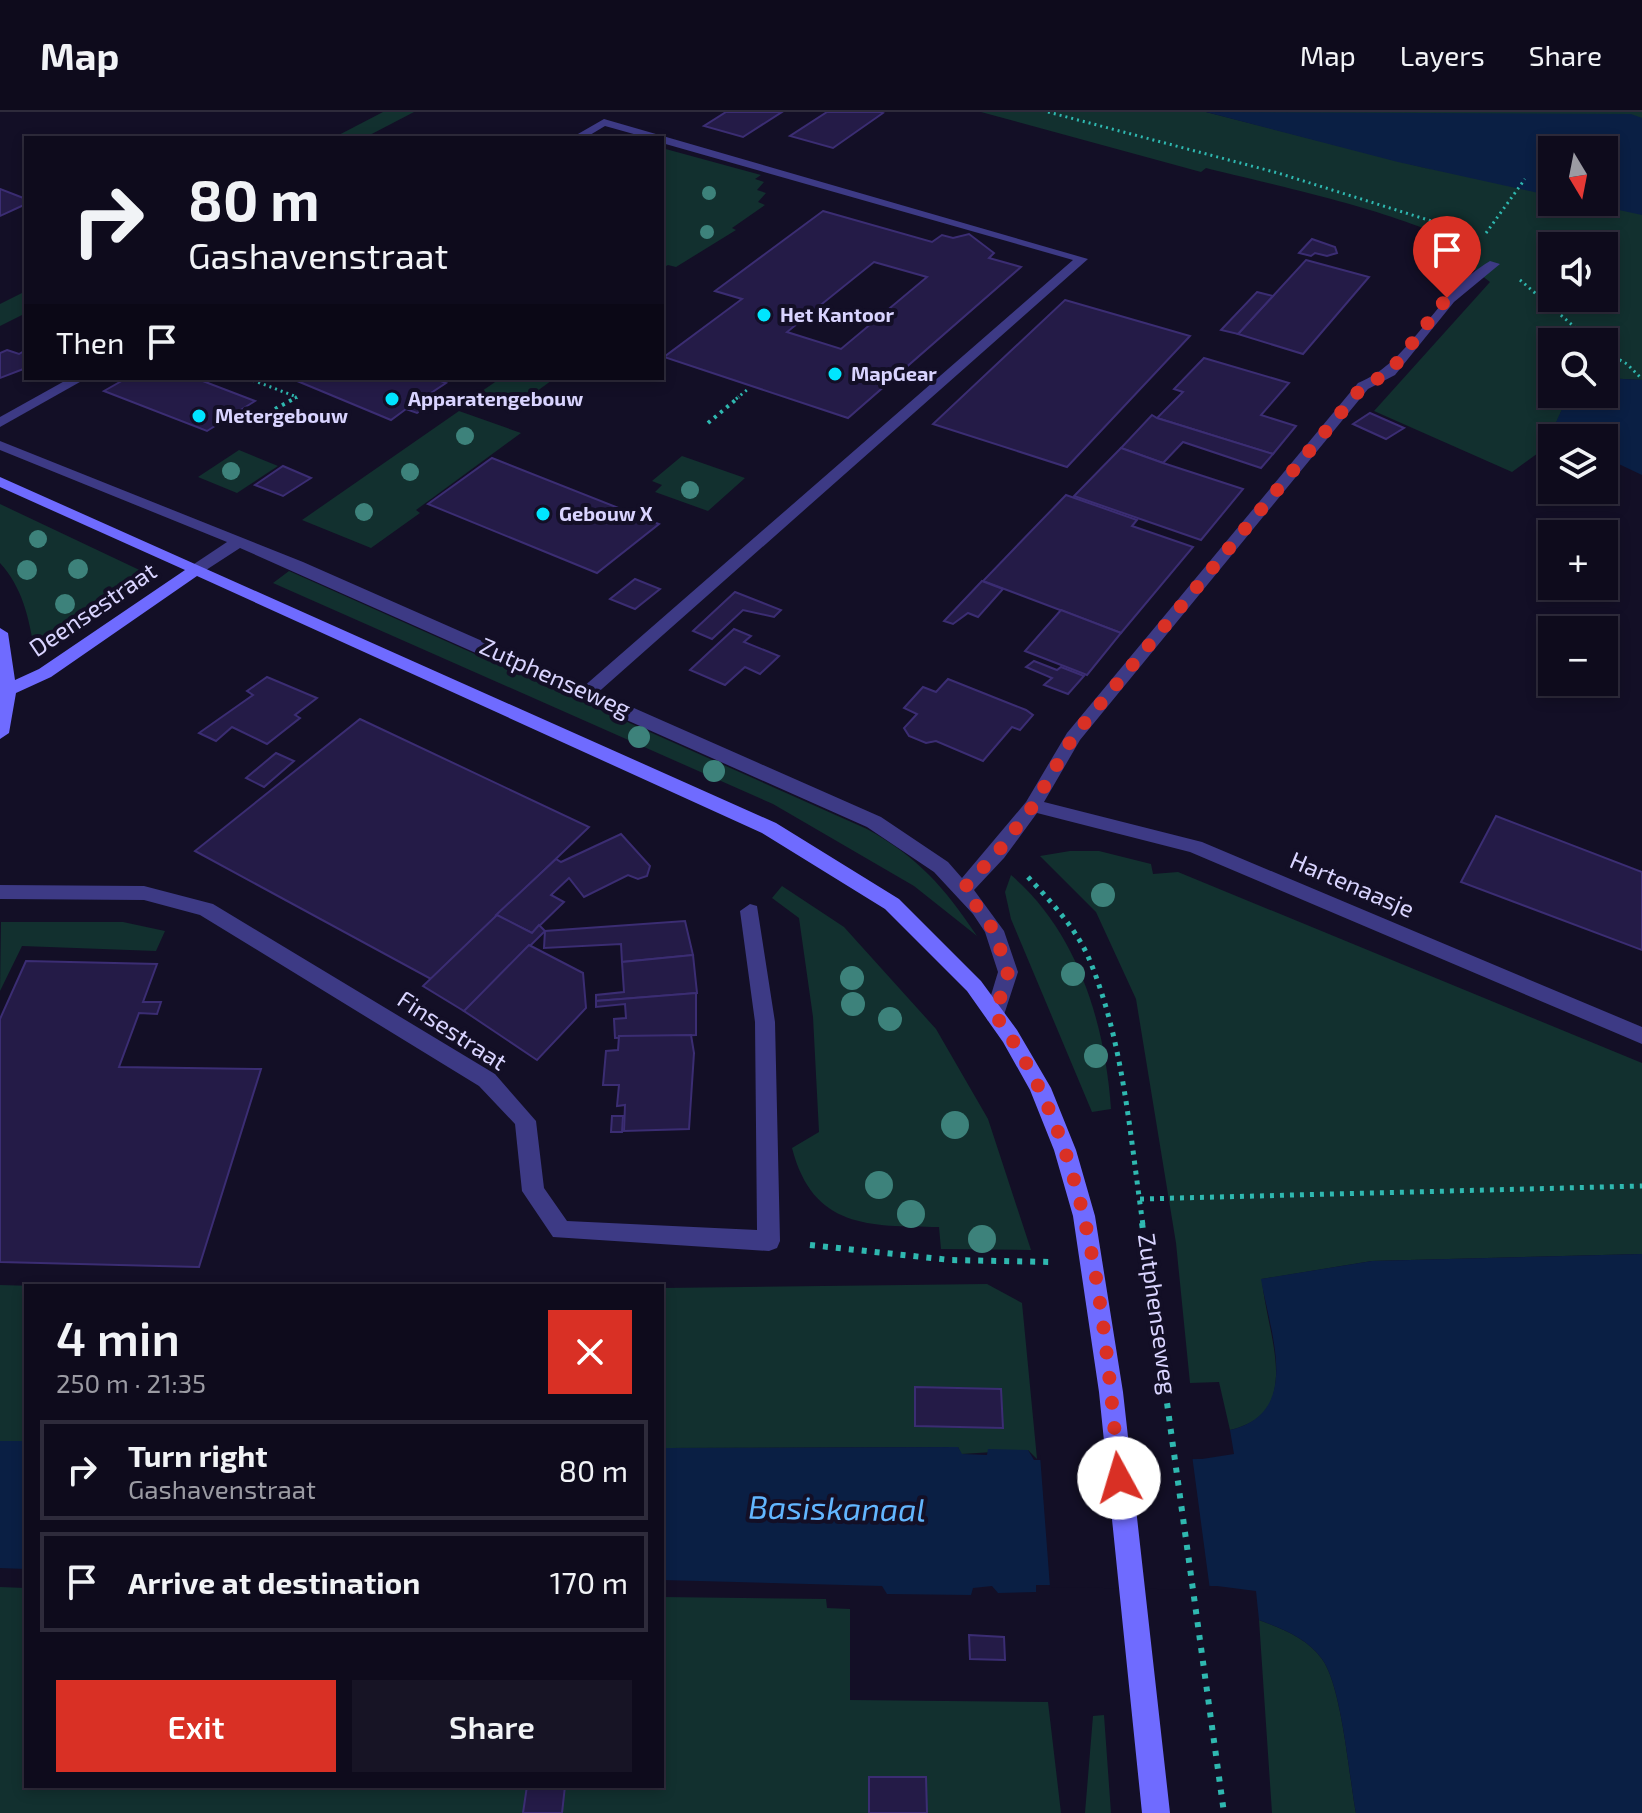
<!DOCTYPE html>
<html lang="en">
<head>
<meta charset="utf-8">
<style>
	body { margin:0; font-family:"Exo 2",sans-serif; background:#171425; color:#f1f3f6; height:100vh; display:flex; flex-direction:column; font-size:30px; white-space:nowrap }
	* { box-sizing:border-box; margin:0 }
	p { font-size:26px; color:#9b9ba3 }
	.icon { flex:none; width:44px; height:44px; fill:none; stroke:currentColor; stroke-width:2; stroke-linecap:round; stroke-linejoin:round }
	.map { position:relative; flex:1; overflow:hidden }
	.panel { position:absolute; left:24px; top:1172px; width:640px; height:504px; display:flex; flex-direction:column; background:#0e0b1c; border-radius:0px; box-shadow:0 4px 12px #0003,0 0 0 2px #2e2b3b }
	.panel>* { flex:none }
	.banner { position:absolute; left:24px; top:24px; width:640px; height:244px; border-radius:0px; box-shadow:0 4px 12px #0003,0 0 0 2px #2e2b3b; background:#0e0b1c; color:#f1f3f6; overflow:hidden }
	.needle { width:52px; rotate:170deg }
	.buttons { position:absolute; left:1538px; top:24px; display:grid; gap:16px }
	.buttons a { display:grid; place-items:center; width:80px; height:80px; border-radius:0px; background:#0e0b1c; box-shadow:0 4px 12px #0003,0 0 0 2px #2e2b3b; font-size:40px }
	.pin { position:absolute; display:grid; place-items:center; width:68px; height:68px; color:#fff; margin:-82px -34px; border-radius:50% 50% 50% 0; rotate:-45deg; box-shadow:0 0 8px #0007 }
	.pin .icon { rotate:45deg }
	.me { position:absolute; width:88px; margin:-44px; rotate:354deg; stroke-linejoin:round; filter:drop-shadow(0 0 6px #0008) }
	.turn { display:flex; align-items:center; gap:28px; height:168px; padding:0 32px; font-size:36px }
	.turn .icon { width:104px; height:104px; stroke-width:2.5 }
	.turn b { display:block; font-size:56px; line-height:68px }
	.then { display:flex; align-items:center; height:76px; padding:0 32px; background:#0003; gap:16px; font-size:30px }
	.round { display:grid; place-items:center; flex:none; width:84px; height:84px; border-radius:0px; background:#171425 }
	.overview { display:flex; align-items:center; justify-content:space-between; height:136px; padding:0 32px }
	h1 { font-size:48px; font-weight:600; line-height:60px }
	.action { display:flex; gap:16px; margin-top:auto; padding:16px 32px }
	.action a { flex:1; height:92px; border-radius:0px; background:#d93025; color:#fff; font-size:32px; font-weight:600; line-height:92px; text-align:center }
	.action a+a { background:#171425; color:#f1f3f6 }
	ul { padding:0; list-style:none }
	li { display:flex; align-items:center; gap:24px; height:100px; margin:0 16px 12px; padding:0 16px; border:4px solid #2e2b3b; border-radius:0px }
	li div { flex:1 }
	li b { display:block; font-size:30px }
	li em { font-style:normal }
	header { display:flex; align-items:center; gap:48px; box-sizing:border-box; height:112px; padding:0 40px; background:#0e0b1c; border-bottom:2px solid #2e2b3b }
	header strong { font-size:38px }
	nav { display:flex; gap:44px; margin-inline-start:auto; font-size:28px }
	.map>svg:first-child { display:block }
</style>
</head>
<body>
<header>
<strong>Map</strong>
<nav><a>Map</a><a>Layers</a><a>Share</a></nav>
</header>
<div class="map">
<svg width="1642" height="1701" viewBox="0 0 1642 1701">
	<rect width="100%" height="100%" fill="#130f26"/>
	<g fill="#12302f" fill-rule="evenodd">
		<path d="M383 0H414L364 26H333Z"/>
		<path d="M981 0H1206L1433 58 1219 0H1642V268L1604 266V230H1552V282H1569L1545 336 1512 360 1374 299 1490 170 1469 154 1470 145C1449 109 1255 69 1206 56L1201 60ZM1552 38H1604V90H1552ZM1552 134H1604V186H1552Z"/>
		<path d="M662 36 761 63 755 67 764 70 757 78 766 81 758 90 765 93 732 116 736 118 676 155 668 153 662 156Z"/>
		<path d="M26 179V201L0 214V192Z"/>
		<path d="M501 266H555L518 293 482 279Z"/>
		<path d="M459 299 521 321 416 398 420 401 371 436 302 408Z"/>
		<path d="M239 338 278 354 237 381 198 365Z"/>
		<path d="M682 344 745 366 708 399 655 380 662 373 652 369Z"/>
		<path d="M0 392 150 463 34 537C29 505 22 475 0 451Z"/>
		<path d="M289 459 867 717C918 745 945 776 977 824L914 774 773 692 273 471Z"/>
		<path d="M1070 739H1099L1151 752 1153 762 1178 760 1642 951V1142L1372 1149 1262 1167C1266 1222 1306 1301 1230 1318L1219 1270 1190 1271 1176 1131 1136 887 1096 800 1040 744Z"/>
		<path d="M1011 763C1078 820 1105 912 1111 997L1092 1000 1011 807 1005 780Z"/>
		<path d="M782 774 844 815 936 917 988 1007 1031 1138 941 1137 939 1115C869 1114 813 1117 792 1036L819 1020 813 905 799 806 772 786Z"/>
		<path d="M1 810H123L165 819 156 839 22 834 0 879Z"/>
		<path d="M987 1172 1022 1191 1037 1347 1028 1338 961 1342 958 1335 662 1336V1176Z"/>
		<path d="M0 1173 35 1174H26V1329H0Z"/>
		<path d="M0 1475 26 1476V1674H662V1485L826 1487 827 1496 850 1497V1588L1048 1590 1061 1701H0Z"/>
		<path d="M1259 1508C1283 1517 1307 1526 1322 1547 1342 1574 1349 1665 1356 1701H1272Z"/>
		<path d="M1104 1603 1111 1701H1085L1093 1604Z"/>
	</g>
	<g fill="#0a1f44">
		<path d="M1206 0 1631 2 1642 6V103L1582 90H1604V38H1552V84L1398 50Z"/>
		<path d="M1604 266 1642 268V363L1604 345V326H1562L1551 321 1569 282H1604Z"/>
		<path d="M1642 1142V1701H1356C1349 1665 1342 1574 1322 1547 1307 1526 1283 1517 1259 1508L1256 1479 1217 1474 1036 1473V1480L998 1481 992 1474 973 1476 971 1483 887 1482 882 1474 662 1468V1336L958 1335 962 1342 987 1343 988 1337 1028 1338 1034 1348 1202 1347 1234 1342 1230 1318C1303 1301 1270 1221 1261 1167L1372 1149Z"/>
		<path d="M0 1329H26V1457L0 1456Z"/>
	</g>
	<path fill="#130f26" d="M1040 1343H1192L1210 1478 1050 1475Z"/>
	<g fill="#241b47" stroke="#3b2d73" stroke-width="2" fill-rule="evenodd">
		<path d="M726 0H782L743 25 704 14Z"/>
		<path d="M827 0H881L883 1 833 36 790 24Z"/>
		<path d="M0 77 26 87V92L0 104Z"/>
		<path d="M823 99 932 130 942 123 953 126 969 122 994 141 989 146 1021 155 848 306 664 245 742 187 715 179ZM874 150 927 165 841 237 787 220Z"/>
		<path d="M1312 127 1335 135 1337 141 1327 144 1315 141 1311 144 1299 141Z"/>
		<path d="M1306 148 1369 165 1303 242 1238 222Z"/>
		<path d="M1257 180 1273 184 1238 222 1221 218Z"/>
		<path d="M1065 188 1190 224 1067 355 933 312Z"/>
		<path d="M7 238 19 242 26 238V256L0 266V241Z"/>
		<path d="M1204 246 1289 271 1261 303 1296 314 1273 342 1157 306 1183 280 1174 277Z"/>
		<path d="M127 266H195L255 289 207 319 104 279Z"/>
		<path d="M290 266H433L446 271 431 281 442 285 417 301 406 297 391 308Z"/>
		<path d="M1370 301 1404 316 1386 327 1353 312Z"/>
		<path d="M1152 303 1157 306 1273 342 1261 356 1183 330 1163 351 1121 336Z"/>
		<path d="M1121 336 1163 351 1243 377 1201 428 1074 384Z"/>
		<path d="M492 346 659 412 597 461 428 392Z"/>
		<path d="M283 354 311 366 283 384 255 373Z"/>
		<path d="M1066 383 1137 408 1132 414 1193 435 1121 521 983 469Z"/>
		<path d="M635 467 660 477 635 497 610 487Z"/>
		<path d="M982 469 1003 477 978 505 968 501 953 512 944 509Z"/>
		<path d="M735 480 781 498 774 505 743 498 712 527 693 519Z"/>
		<path d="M1061 498 1121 521 1087 563 1025 539Z"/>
		<path d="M734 517 751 524 744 530 779 544 760 562 745 555 725 573 690 558Z"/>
		<path d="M1034 549 1057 558 1061 555 1084 564 1068 582 1044 573 1052 566 1026 555Z"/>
		<path d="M267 565 317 586 295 603 300 606 267 632 232 615 216 629 199 621 253 583 247 579Z"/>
		<path d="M948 567 1026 598 1033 603 1020 618 1012 615 983 649 936 629 926 631 909 624 904 616 917 602 904 596 923 575 936 580Z"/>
		<path d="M360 607 589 715 431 867 195 739Z"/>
		<path d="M276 641 294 649 264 675 246 666Z"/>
		<path d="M1496 704 1642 760V838L1461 770Z"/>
		<path d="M621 722 650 754 647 764 638 767 628 763 584 785 569 766 551 783 564 790 532 821 496 803 556 747 561 750Z"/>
		<path d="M497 803 532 821 539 813 545 819 464 899 423 874Z"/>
		<path d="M685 809 693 843 622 850 621 832 544 836 545 819Z"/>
		<path d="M529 833 583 861 586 896 537 948 464 899Z"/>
		<path d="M693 843 697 881 596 889V883L624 880 622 850Z"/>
		<path d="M26 849 157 852 143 890H161L157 902 139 901 119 955 261 957 199 1155 0 1150V907Z"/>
		<path d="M696 881V923L615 926 614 907 626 906 625 892 596 895V889Z"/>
		<path d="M691 923 694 941 689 1017 624 1019 625 993 617 994 619 973H603L606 939 618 938 619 924Z"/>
		<path d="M612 1004H623L622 1020H611Z"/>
		<path d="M915 1275 1001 1277 1003 1316 915 1314Z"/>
		<path d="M969 1523 1004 1525 1005 1548 970 1547Z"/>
		<path d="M869 1665H926L927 1701H869Z"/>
		<path d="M527 1674H565L562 1701H523Z"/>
	</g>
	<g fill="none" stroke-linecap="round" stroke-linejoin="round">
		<g stroke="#2fb8b0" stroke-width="3" stroke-dasharray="2 4" stroke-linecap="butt">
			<path d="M1048 0 1278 61 1473 122"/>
			<path d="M1486 121 1525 67"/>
			<path d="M1520 168 1592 230"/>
			<path d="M1604 239 1627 252 1640 265"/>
			<path d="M247 266 297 285 293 287"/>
			<path d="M736 287 748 277"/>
		</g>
		<g stroke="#2fb8b0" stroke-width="4" stroke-dasharray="3 5" stroke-linecap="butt">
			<path d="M275 297 297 285"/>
			<path d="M708 311 739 285"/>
		</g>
		<g stroke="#2fb8b0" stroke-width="5" stroke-dasharray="4 6" stroke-linecap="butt">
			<path d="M1028 765C1051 790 1077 817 1090 849 1124 932 1130 1025 1143 1113"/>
			<path d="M1140 1087 1642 1074"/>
		</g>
		<g stroke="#2fb8b0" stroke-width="6" stroke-dasharray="5 8" stroke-linecap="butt">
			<path d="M1142 1111 1224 1701"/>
			<path d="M810 1133 950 1148 1051 1150"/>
		</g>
		<g fill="#3d3a85" fill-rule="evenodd">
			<path d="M604 7 1088 147 594 584H582L579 580 582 576 1073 148 662 31V26H648L605 14 585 26H571Z"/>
			<path d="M70 266H87L0 315V305Z"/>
		</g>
		<g fill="#3d3a85" fill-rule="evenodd">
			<path d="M1490 149 1500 152 1454 190 1395 263 1368 277 1080 628 1044 690 1202 730 1642 915V932L1190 740 1037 701 1004 746 974 778 1004 819 1018 860 1002 909H988L985 903 998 860 985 820 973 802 934 760 867 715 240 436 203 460H191V454L227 430 0 338V329L303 450 881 705 948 750 962 766 1026 690 1067 621 1358 271C1414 248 1433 183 1490 149Z"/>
			<path d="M0 773 144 774 213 792 495 962 536 1009 544 1076 567 1109 757 1118 755 910 740 799 750 792 757 794 775 910 780 1129 777 1136 769 1139 553 1125 522 1079 515 1012 479 974 200 803 144 788 0 787Z"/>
		</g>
		<path fill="#6f6bff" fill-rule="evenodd" d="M0 365 776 711 899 787 981 869 1017 918 1051 976 1076 1038 1095 1104 1123 1280 1170 1701H1142L1099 1280 1073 1104 1054 1038 1030 978 1003 930 967 879 885 797 762 721 197 464 51 565 16 581 9 621 0 627V516L8 521 15 568 39 557 185 458 0 375Z"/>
	</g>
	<g fill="#3d827b">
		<circle cx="709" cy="81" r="7"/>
		<circle cx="707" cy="120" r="7"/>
		<circle cx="465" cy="324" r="9"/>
		<circle cx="231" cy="359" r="9"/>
		<circle cx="410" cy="360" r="9"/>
		<circle cx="690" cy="378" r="9"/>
		<circle cx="364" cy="400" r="9"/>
		<circle cx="38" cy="427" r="9"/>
		<circle cx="78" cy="457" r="10"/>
		<circle cx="27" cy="458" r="10"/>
		<circle cx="65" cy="492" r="10"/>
		<circle cx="639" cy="625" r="11"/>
		<circle cx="714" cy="659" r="11"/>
		<circle cx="1103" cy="783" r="12"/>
		<circle cx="1073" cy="862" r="12"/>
		<circle cx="852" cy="866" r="12"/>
		<circle cx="853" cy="892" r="12"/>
		<circle cx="890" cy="907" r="12"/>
		<circle cx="1096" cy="944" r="12"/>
		<circle cx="955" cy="1013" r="14"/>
		<circle cx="879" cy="1073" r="14"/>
		<circle cx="911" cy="1102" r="14"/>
		<circle cx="982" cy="1127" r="14"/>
	</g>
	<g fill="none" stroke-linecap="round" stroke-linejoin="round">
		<path stroke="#d93025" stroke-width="14" stroke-dasharray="0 25.2" d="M1119 1366C1104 1207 1093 1035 995 903L1008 860 994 819 964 776 997 741 1033 694 1073 625 1363 274 1389 261 1447 186"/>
	</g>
	<g fill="#00e5ff" stroke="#130f26" stroke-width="3">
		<circle cx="764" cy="203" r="8"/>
		<circle cx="835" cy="262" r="8"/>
		<circle cx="392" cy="287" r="8"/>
		<circle cx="199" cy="304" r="8"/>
		<circle cx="543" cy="402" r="8"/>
	</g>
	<g text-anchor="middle" stroke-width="8" stroke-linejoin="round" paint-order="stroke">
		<g font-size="20" font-weight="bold" fill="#d9d4ff" stroke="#130f26" text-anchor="start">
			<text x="780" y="210">Het Kantoor</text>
			<text x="851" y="269">MapGear</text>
			<text x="408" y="294">Apparatengebouw</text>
			<text x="215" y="311">Metergebouw</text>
			<text x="559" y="409">Gebouw X</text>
		</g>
		<g font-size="24" fill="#d9d4ff" stroke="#130f26">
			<text transform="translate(93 498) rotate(-34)" y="8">Deensestraat</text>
			<text transform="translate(555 566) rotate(24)" y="8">Zutphenseweg</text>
			<text transform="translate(1352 773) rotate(23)" y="8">Hartenaasje</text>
			<text transform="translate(452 919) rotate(33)" y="8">Finsestraat</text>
			<text transform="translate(1157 1202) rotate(82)" y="8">Zutphenseweg</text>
		</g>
		<g font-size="32" font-style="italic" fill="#62b6ff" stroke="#130f26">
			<text transform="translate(837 1397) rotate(1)" y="11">Basiskanaal</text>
		</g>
	</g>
</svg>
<div class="buttons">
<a><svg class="needle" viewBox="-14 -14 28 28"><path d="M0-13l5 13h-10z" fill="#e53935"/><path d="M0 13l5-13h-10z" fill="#9b9ba3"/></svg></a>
<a><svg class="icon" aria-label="sound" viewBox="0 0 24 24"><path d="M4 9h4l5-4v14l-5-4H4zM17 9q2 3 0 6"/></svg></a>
<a><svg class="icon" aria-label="search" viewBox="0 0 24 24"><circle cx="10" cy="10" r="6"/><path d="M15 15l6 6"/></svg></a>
<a><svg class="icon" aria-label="layers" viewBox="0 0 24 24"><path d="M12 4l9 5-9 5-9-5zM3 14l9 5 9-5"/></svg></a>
<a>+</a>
<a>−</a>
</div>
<div class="pin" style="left:1447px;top:186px;background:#d93025"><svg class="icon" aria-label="arrive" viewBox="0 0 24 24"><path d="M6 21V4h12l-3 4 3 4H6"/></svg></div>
<svg class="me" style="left:1119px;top:1366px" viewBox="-20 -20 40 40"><circle r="19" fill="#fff"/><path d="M0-13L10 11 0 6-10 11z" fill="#d93025"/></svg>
<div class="banner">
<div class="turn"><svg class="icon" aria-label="right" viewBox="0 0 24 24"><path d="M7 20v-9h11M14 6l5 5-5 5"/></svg><div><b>80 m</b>Gashavenstraat</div></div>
<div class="then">Then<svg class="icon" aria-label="arrive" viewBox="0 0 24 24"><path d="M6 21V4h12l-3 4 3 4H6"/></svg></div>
</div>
<section class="panel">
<div class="overview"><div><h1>4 min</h1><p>250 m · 21:35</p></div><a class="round" style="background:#d93025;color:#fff"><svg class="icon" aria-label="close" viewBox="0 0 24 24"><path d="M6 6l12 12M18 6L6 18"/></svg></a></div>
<ul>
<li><svg class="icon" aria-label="right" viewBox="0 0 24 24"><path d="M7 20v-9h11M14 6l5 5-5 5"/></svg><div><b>Turn right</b><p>Gashavenstraat</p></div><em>80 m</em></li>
<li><svg class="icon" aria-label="arrive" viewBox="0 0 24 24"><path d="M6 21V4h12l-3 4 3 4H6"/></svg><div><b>Arrive at destination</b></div><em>170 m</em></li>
</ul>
<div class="action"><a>Exit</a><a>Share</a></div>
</section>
</div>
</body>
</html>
